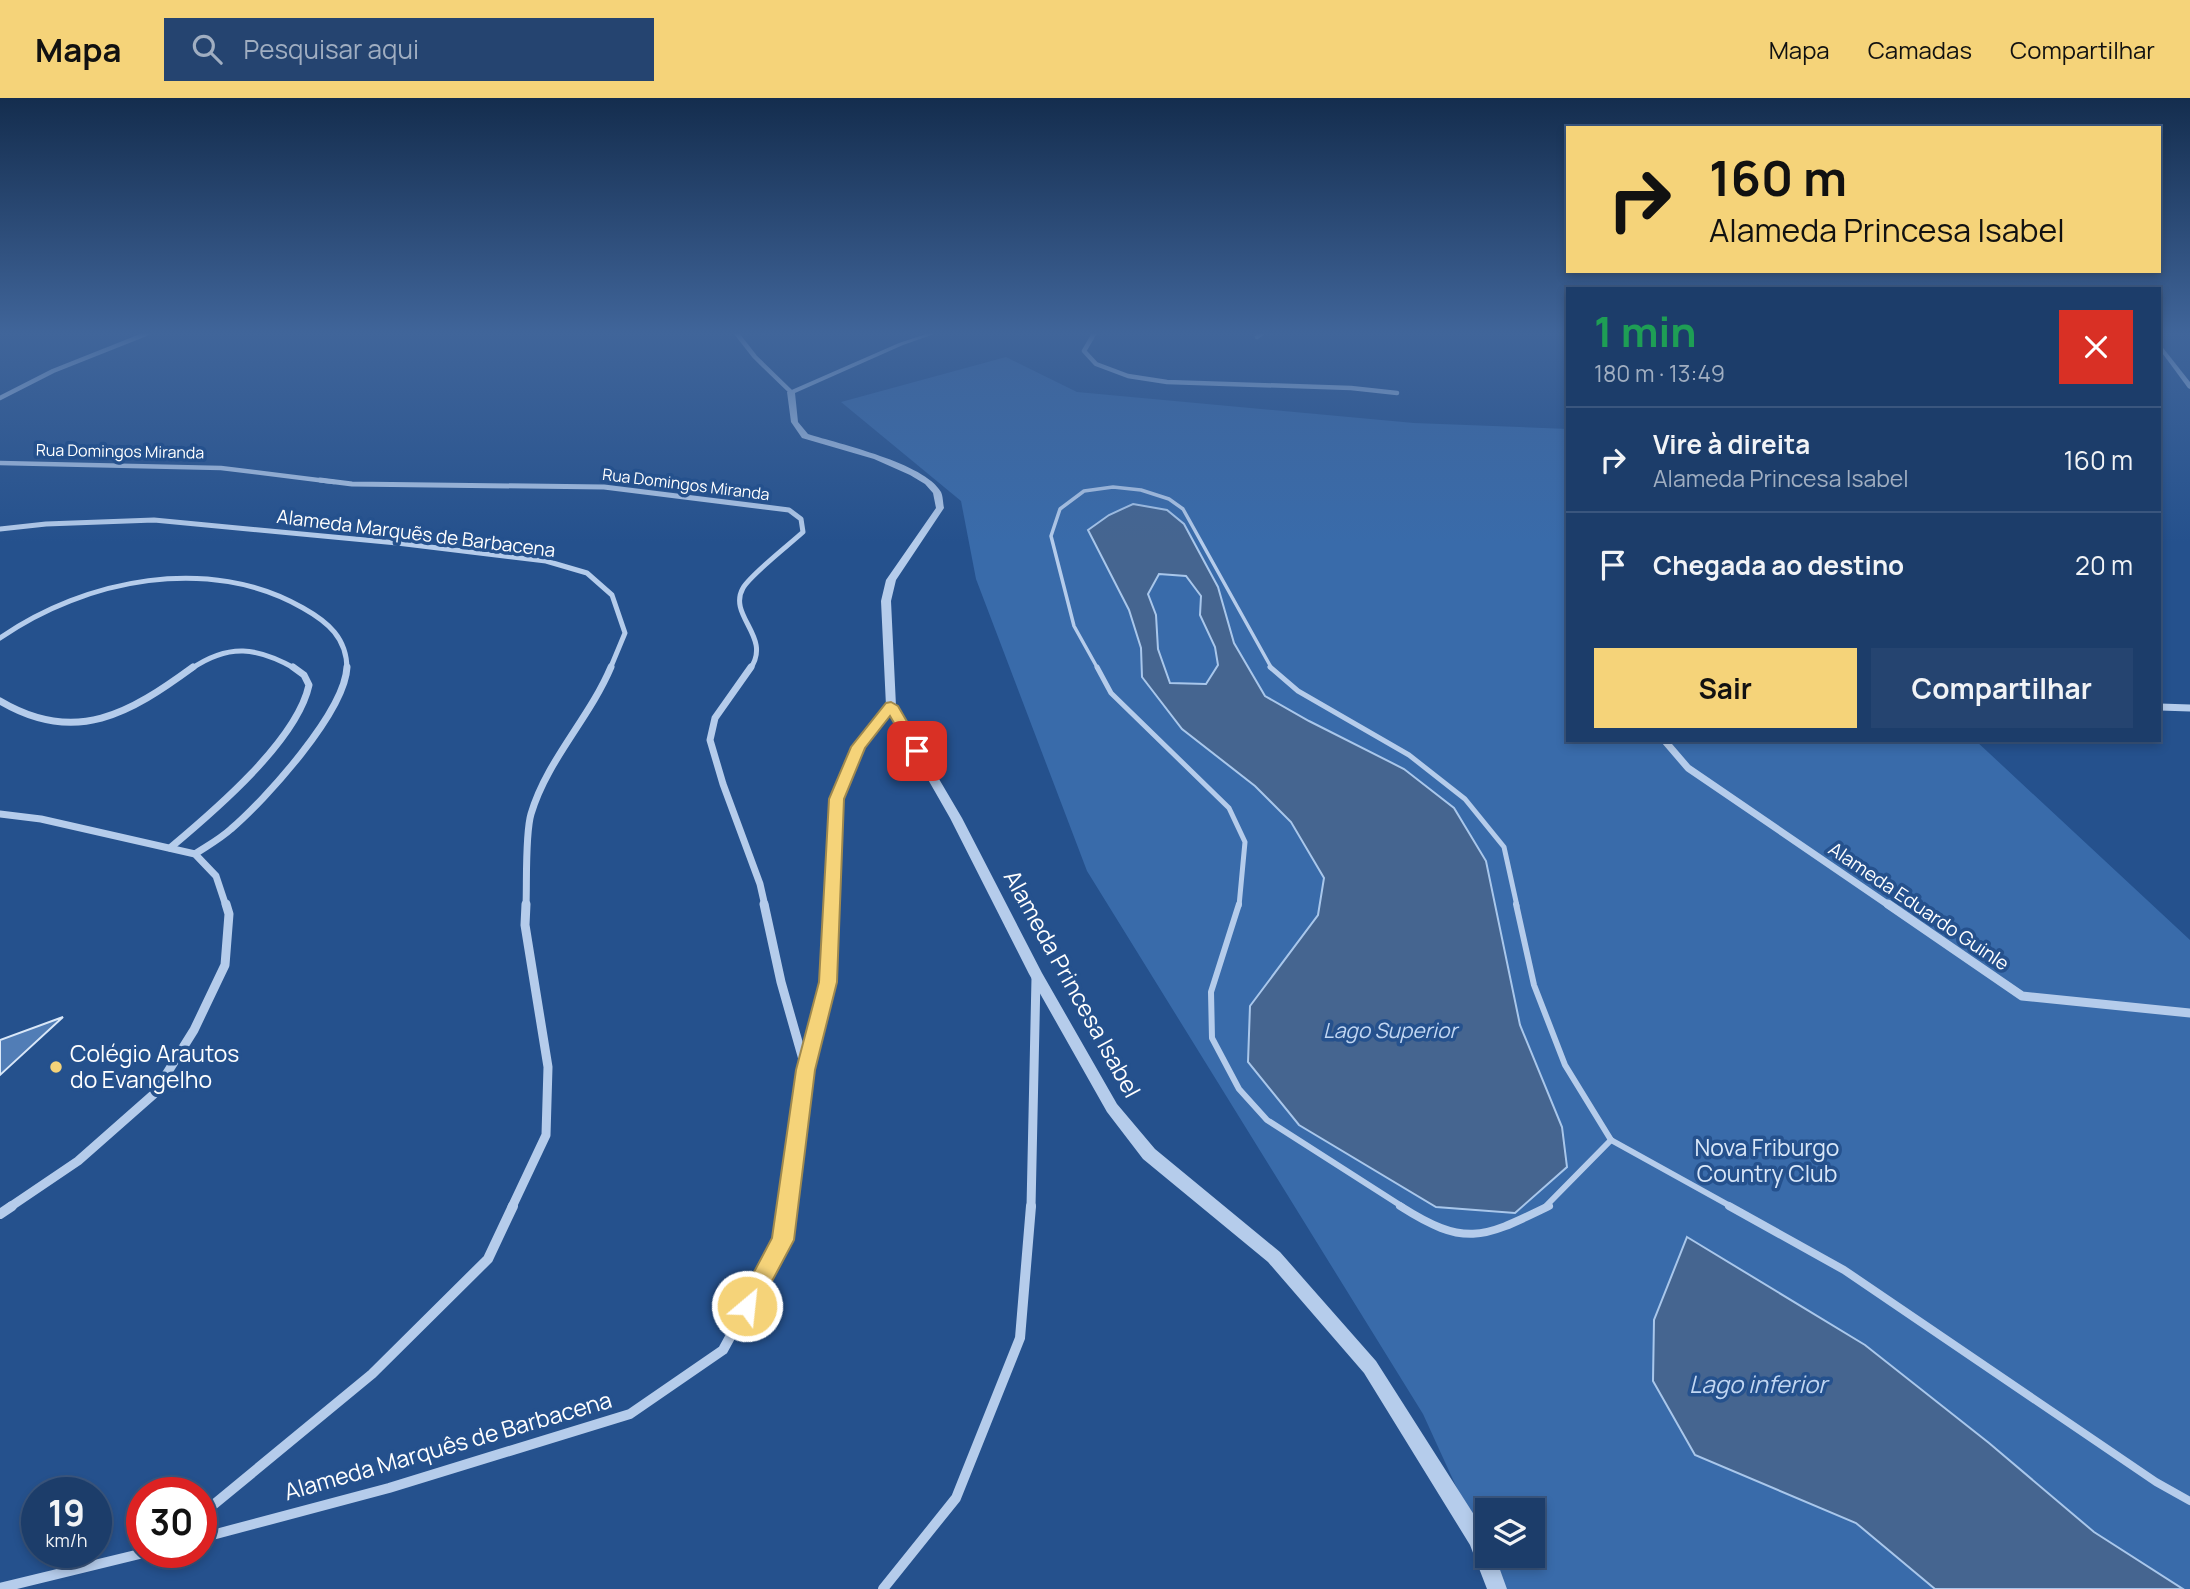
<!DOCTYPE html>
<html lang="pt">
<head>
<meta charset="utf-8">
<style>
	body { margin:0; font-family:Manrope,sans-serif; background:#254470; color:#f1f3f6; height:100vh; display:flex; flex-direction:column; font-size:26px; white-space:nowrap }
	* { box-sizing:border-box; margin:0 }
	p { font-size:23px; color:#a0aec1 }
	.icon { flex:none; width:38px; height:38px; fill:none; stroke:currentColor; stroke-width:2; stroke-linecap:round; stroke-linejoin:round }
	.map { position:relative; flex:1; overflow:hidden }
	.panel { position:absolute; left:1566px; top:189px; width:595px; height:455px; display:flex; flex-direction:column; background:#1c3d6a; border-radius:0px; box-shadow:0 4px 10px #0003,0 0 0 2px #3a567e }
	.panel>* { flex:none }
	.banner { position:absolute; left:1566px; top:28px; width:595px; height:147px; border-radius:0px; box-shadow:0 4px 10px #0003,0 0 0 2px #3a567e; background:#f5d379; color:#111; overflow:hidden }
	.fabs { position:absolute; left:1475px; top:1400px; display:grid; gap:14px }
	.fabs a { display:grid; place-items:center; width:70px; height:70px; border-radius:0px; background:#1c3d6a; box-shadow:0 4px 10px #0003,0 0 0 2px #3a567e; font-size:35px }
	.speed { position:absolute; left:21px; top:1379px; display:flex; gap:14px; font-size:35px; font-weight:700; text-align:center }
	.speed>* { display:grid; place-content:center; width:91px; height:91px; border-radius:50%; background:#1c3d6a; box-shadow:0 4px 10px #0003,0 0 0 2px #3a567e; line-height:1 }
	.speed small { font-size:18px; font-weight:400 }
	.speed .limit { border:10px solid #d22; background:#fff; color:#111 }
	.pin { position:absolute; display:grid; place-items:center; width:60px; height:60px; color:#fff; margin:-30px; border-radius:14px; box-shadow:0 4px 10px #0006 }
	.me { position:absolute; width:77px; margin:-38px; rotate:28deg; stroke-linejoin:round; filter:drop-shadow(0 0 5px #0008) }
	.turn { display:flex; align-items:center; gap:24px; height:147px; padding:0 28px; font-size:32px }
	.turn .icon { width:91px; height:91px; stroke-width:2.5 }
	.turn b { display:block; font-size:49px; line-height:60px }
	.round { display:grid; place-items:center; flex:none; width:74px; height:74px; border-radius:0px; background:#254470 }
	.headline { display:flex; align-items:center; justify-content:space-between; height:119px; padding:0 28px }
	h1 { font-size:42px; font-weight:700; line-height:52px; color:#1e9e55 }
	.primary-button { display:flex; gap:14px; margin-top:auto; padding:14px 28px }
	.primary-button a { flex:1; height:80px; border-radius:0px; background:#f5d379; color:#111; font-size:28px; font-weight:700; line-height:80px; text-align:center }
	.primary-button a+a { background:#254470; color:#f1f3f6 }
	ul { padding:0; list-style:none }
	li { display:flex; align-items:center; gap:21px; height:105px; padding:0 28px; border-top:2px solid #3a567e }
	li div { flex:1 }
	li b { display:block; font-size:26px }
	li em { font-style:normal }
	header { display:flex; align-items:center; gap:42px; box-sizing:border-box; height:98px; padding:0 35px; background:#f5d379; color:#111 }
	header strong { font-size:33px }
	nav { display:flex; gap:38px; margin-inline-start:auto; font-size:24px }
	.search { width:490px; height:63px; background:#254470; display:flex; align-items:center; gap:18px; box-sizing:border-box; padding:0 24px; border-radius:0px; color:#a0aec1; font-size:26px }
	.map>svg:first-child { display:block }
</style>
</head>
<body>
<header>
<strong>Mapa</strong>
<div class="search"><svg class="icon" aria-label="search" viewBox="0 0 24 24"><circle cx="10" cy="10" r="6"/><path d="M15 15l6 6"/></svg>Pesquisar aqui</div>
<nav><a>Mapa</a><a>Camadas</a><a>Compartilhar</a></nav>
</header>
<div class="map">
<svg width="2190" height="1491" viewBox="0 0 2190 1491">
	<rect width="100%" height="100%" fill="#25518d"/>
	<path fill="#396baa" d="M1006 259 1077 294 1414 325 1568 331V642H1975L2190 842V1491H1504L1488 1458H1533V1412H1488L1487 1456 1423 1316 1087 773 976 481 961 403 841 304Z"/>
	<g fill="#456590" stroke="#a9c7eb" stroke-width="2" fill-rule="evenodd">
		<path d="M1133 406 1167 412 1184 426 1218 489 1234 545 1265 598 1309 623 1404 671 1454 710 1486 763 1520 927 1562 1029 1567 1069 1515 1115 1436 1109 1299 1027 1248 964 1250 908 1318 817 1324 780 1291 724 1255 688 1182 631 1142 579 1141 550 1129 512 1088 432 1109 417ZM1159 476 1186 478 1201 498 1200 517 1215 549 1218 567 1206 586 1170 585 1158 551 1156 517 1148 496Z"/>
		<path d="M1687 1139 1865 1247 1989 1345 2094 1434 2183 1491H1935L1856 1425 1695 1357 1653 1283 1654 1222Z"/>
	</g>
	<path fill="#517db6" stroke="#d9e7f8" stroke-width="2" d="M63 919 0 977V942Z"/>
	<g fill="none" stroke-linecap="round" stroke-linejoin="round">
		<path stroke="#b5cceb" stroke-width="3.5" d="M1098 571 1074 528 1051 438 1060 411 1084 393 1113 389 1141 392 1169 401 1183 411 1272 571"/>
		<g stroke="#b5cceb" stroke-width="5">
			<path d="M1097 569 1111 595 1229 710 1245 744 1239 808"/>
			<path d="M1270 569 1298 593 1409 657 1465 701 1504 749 1517 808"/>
		</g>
		<g stroke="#b5cceb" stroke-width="6">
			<path d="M1239 806 1211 894 1212 940 1239 991 1267 1022 1403 1109"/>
			<path d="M1516 806 1534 887 1565 967 1611 1042"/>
			<path d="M1611 1042 1732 1109"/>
			<path d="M1545 1109 1611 1042"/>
		</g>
		<g stroke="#b5cceb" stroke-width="8">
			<path d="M1400 1108C1466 1150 1483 1140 1549 1108"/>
			<path d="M1729 1108 1844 1172 2156 1384 2190 1403"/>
		</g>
		<g stroke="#b5cceb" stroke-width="4.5">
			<path d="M737 236 755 259 791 294"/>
			<path d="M1094 236 1084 253 1096 266 1128 278 1167 284 1351 290 1397 295"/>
			<path d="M1257 239 1261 236"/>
			<path d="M0 300 53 273 146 236"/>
			<path d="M0 365 221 370 334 384"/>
		</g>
		<g stroke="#b5cceb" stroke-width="5">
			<path d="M320 382 352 386 604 389 789 412 801 421 803 434C790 446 750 477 743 490 727 518 773 539 750 571"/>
			<path d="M0 431 46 426 154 422 397 445 546 463 587 475 612 497 625 535 610 571"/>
			<path d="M0 540C85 481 210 456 303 510 328 524 347 540 347 571"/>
			<path d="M191 571C229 545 257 549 296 571"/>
		</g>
		<g stroke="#b5cceb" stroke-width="7">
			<path d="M751 569 715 620 710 642 723 686 760 786 765 808"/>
			<path d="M0 603C76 648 130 615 193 569"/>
			<path d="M2160 609 2190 610"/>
			<path d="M1664 642 1688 670 1890 808"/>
			<path d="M0 716 41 721 195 756 216 778 226 808"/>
			<path d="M170 750C213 714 297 643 309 587L304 577 293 569"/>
			<path d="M195 756C207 748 220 741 231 731 265 702 345 614 347 569"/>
			<path d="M526 808C527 785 525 736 531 716 547 662 589 621 611 569"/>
			<path d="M831 808 836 701 858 649 891 608"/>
		</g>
		<g stroke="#b5cceb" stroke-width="9">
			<path d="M764 806 781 884 806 972"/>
			<path d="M1888 806 2022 898 2190 915"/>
			<path d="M10 1109 78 1063 154 996 194 932 225 867 229 816 226 806"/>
			<path d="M512 1109 546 1037 548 969 525 827 526 806"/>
			<path d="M787 1109 806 972 828 884 831 806"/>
			<path d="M1031 1109 1036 880"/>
		</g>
		<g stroke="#b5cceb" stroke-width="10">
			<path d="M0 1116 12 1108"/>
			<path d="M201 1417 372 1276 488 1161 513 1108"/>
			<path d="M201 1440 389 1390 630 1316 723 1252 783 1142 788 1108"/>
			<path d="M0 1490 148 1454"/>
			<path d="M883 1491 956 1400 1020 1240 1031 1108"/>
		</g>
		<g fill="#b5cceb" fill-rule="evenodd">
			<path d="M926 236H934L903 247 795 295 798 324 808 336C839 346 925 365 941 394 943 398 943 405 944 410L896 482 891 503 896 608 962 720 1042 875 1117 1006 1155 1051 1280 1154 1376 1263 1485 1434 1488 1439V1458H1495L1507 1491H1487L1470 1447 1364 1275 1268 1164 1143 1061 1107 1014 1029 876 950 720 886 608 881 503 886 482 936 410 933 395 925 386 910 377 874 361 802 340 791 324 787 294 899 245Z"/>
			<path d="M2160 246 2190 284V291L2188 290 2160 252Z"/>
		</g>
	</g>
	<linearGradient id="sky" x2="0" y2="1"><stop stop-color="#142d4e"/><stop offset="0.53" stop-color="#40659a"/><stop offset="1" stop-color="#40659a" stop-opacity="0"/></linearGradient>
	<rect width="2190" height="444" fill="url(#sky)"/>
	<path fill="#f5d379" stroke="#9f894f" stroke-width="2" d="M891 604 898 608 924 653 922 656H912L890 618 865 650 844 701 837 884 815 972 794 1142 755 1215 747 1218 739 1215 736 1208 772 1140 796 972 819 884 829 701 851 649 886 605Z"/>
	<circle fill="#f5d379" stroke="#25518d" stroke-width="2.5" cx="56" cy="969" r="7"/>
	<g text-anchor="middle" stroke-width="7" stroke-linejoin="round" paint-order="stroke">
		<g font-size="16" fill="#fff" stroke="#25518d">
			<text transform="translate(120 353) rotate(1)" y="6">Rua Domingos Miranda</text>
			<text transform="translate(686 386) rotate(7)" y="6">Rua Domingos Miranda</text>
		</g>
		<g font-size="19" fill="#fff" stroke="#25518d">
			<text transform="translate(416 435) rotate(7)" y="7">Alameda Marquẽs de Barbacena</text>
			<text transform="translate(1919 808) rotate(34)" y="7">Alameda Eduardo Guinle</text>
		</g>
		<g font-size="21" font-style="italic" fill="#c1d6f2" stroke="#25518d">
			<text x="1390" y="940">Lago Superior</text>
		</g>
		<g font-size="23" fill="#fff" stroke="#25518d">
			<text transform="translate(1072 886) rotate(61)" y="8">Alameda Princesa Isabel</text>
			<text transform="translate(448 1348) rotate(-16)" y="8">Alameda Marquês de Barbacena</text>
		</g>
		<g font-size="23" fill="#fff" stroke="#25518d" text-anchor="start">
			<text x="70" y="964">Colégio Arautos<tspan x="70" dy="26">do Evangelho</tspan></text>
		</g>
		<g font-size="23" fill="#d9e7f8" stroke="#25518d">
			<text x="1767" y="1058">Nova Friburgo<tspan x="1767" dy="26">Country Club</tspan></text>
		</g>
		<g font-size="24" font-style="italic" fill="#c1d6f2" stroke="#25518d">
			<text x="1758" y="1295">Lago inferior</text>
		</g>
	</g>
</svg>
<div class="fabs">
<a><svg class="icon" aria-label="layers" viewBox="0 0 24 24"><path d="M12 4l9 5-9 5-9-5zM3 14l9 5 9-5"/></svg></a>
</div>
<div class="speed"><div>19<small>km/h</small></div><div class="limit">30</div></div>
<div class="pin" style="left:917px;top:653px;background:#d93025"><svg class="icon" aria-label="arrive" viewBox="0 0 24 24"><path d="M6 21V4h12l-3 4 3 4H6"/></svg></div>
<svg class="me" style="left:747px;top:1208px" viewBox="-20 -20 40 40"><circle r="17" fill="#f5d379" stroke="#fff" stroke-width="3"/><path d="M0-11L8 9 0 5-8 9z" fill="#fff"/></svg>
<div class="banner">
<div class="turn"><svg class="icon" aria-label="right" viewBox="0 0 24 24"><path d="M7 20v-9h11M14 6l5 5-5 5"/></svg><div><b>160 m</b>Alameda Princesa Isabel</div></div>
</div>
<section class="panel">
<div class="headline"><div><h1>1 min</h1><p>180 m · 13:49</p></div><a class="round" style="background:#d93025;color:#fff"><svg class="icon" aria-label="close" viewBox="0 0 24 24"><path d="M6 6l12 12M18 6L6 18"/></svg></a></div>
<ul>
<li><svg class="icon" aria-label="right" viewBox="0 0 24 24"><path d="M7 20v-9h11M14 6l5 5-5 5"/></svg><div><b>Vire à direita</b><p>Alameda Princesa Isabel</p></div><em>160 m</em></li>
<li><svg class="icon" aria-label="arrive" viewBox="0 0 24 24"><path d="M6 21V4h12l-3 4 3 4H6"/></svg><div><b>Chegada ao destino</b></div><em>20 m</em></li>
</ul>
<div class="primary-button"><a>Sair</a><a>Compartilhar</a></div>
</section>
</div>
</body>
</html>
